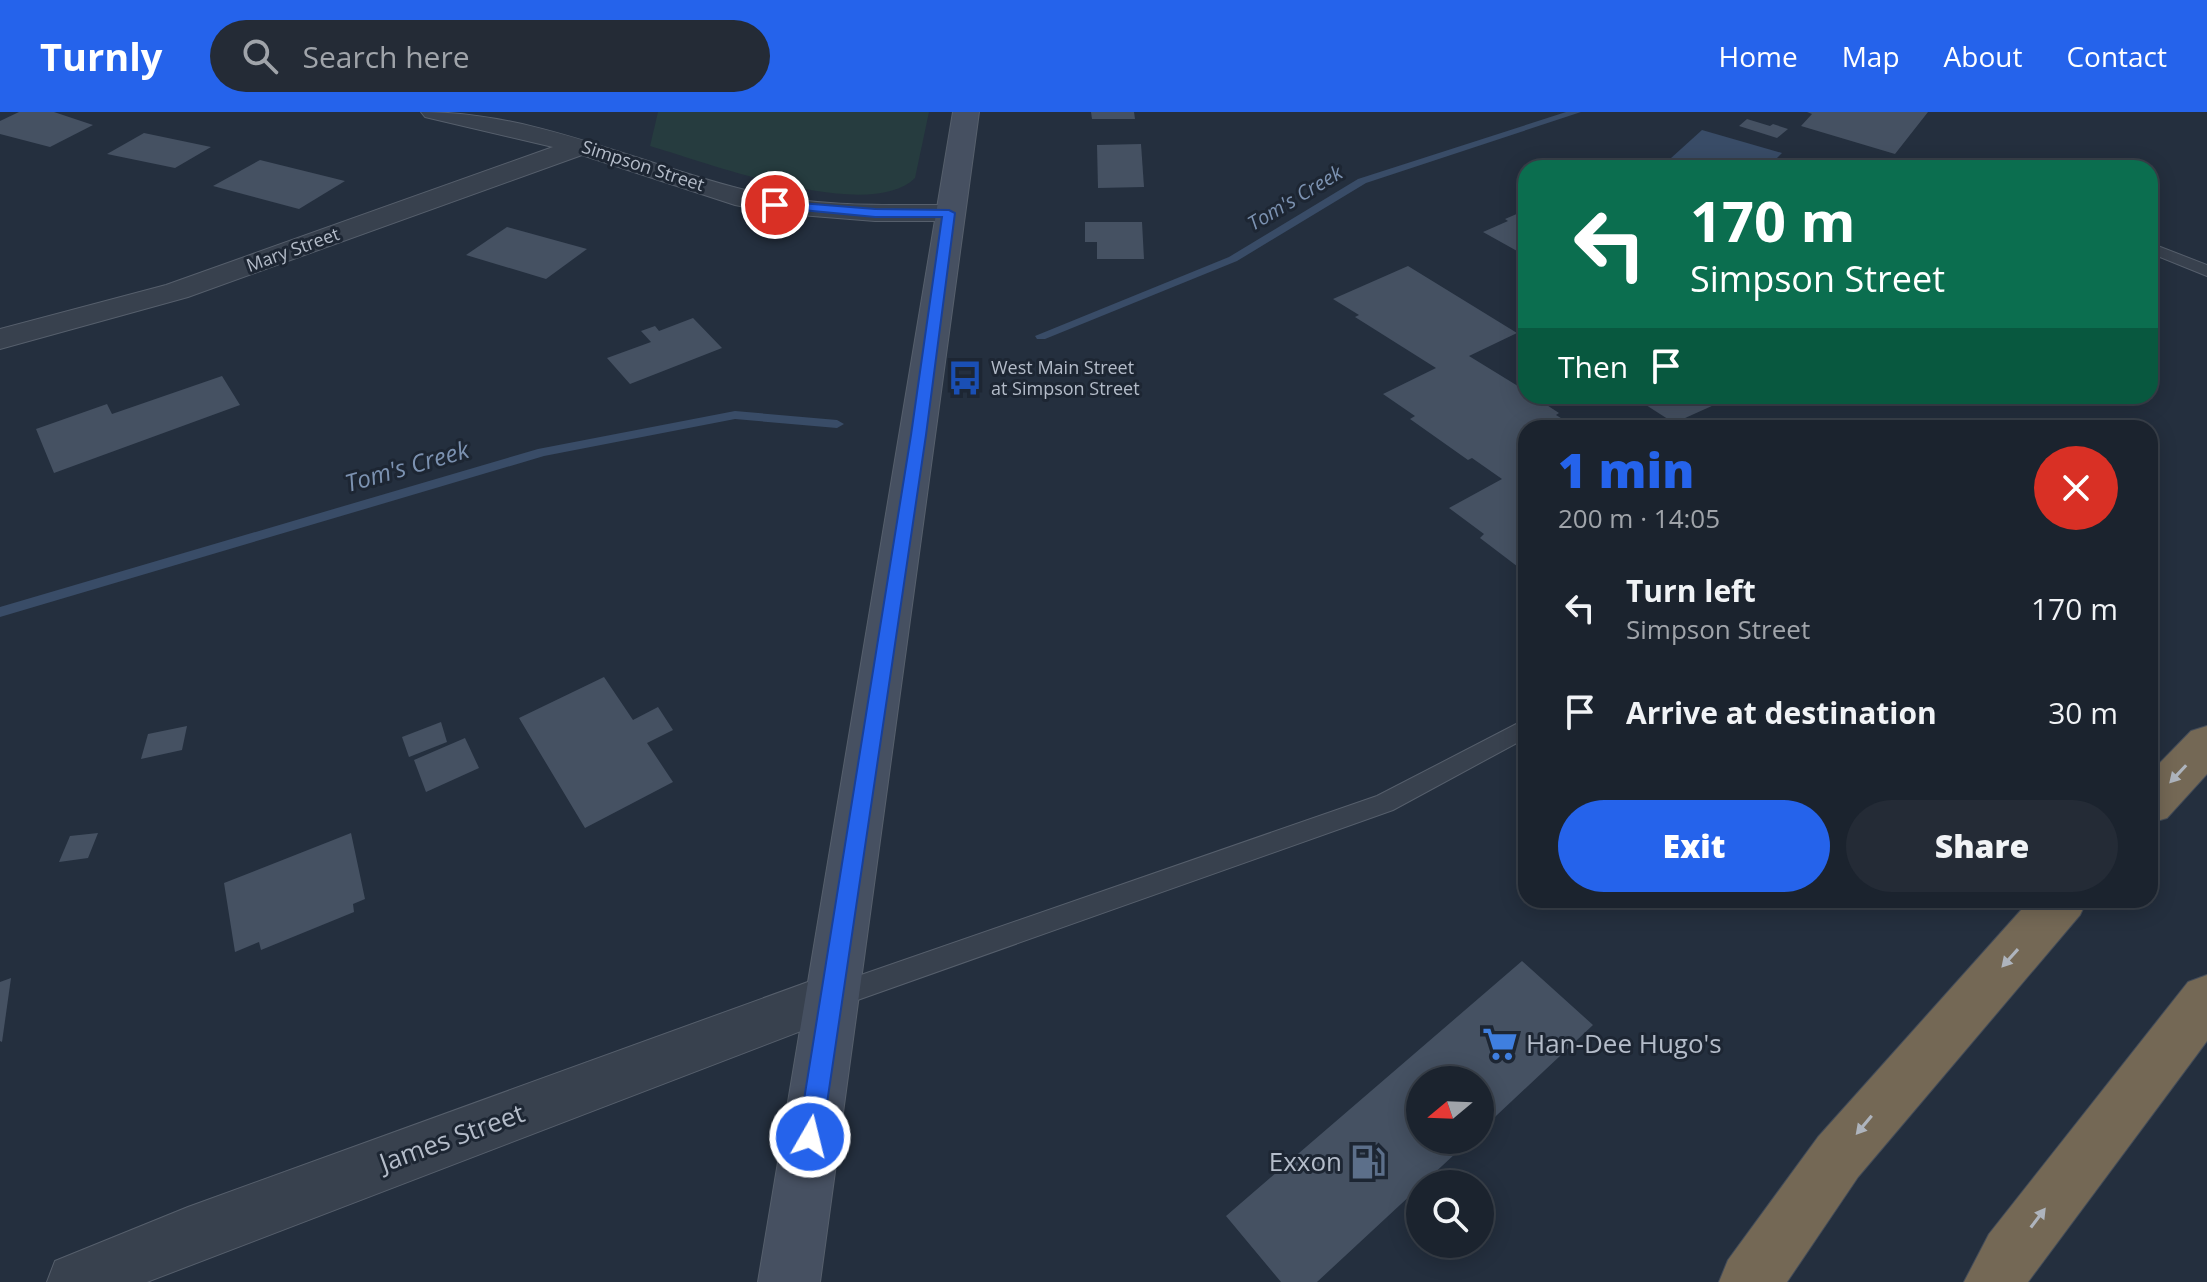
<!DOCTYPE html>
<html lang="en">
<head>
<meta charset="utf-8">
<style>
	body { margin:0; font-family:"Open Sans",sans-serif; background:#242b36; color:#f1f3f6; height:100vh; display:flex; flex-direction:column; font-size:30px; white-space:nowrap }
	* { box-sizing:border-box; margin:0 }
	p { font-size:26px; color:#a0a4aa }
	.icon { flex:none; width:44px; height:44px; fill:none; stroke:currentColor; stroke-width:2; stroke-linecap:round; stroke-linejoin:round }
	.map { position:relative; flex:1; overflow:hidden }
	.panel { position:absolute; left:1518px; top:308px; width:640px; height:488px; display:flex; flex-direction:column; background:#1b232e; border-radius:24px; box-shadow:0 4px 20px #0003,0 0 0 2px #39404a }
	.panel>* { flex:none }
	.hud { position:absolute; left:1518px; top:48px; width:640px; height:244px; border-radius:24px; box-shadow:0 4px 20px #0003,0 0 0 2px #39404a; background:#0b6e4f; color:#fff; overflow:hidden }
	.needle { width:52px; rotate:251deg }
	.controls { position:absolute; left:1406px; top:954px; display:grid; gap:16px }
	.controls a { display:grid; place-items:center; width:88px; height:88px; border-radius:50%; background:#1b232e; box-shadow:0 4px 20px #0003,0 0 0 2px #39404a; font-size:40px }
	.pin { position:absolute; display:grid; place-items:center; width:68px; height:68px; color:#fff; margin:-34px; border:4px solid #fff; border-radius:50%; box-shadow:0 2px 8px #0007 }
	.me { position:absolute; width:88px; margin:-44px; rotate:8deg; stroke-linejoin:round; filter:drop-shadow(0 0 6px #0008) }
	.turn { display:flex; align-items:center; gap:28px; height:168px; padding:0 40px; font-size:36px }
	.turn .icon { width:104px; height:104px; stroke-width:2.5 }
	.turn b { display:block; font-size:56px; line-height:68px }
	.then { display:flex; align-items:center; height:76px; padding:0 40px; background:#0003; gap:16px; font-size:30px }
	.round { display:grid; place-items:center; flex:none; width:84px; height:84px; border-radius:42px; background:#242b36 }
	.headline { display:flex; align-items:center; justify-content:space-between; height:136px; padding:0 40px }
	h1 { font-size:48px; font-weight:800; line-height:60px; color:#2563eb }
	.action { display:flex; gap:16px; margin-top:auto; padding:16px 40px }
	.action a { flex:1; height:92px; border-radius:48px; background:#2563eb; color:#fff; font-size:32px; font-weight:800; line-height:92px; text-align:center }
	.action a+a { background:#242b36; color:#f1f3f6 }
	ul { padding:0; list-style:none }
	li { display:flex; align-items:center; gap:24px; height:104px; padding:0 40px }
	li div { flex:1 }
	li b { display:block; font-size:30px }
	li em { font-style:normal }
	header { display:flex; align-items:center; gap:48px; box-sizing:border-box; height:112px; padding:0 40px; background:#2563eb; color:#fff }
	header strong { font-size:38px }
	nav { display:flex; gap:44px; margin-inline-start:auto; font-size:28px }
	.search { width:560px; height:72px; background:#242b36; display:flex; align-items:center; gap:20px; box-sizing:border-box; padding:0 28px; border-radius:44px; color:#a0a4aa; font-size:30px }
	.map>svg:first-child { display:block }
</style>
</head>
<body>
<header>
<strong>Turnly</strong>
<div class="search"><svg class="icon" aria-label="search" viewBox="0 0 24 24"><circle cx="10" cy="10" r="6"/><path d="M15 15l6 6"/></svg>Search here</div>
<nav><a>Home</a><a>Map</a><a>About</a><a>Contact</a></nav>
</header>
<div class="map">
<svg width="2207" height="1170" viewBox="0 0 2207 1170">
	<rect width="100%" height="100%" fill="#242f3e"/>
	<path fill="#263c3f" d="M658 0H929L915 66C869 112 705 50 650 34Z"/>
	<path fill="#394c67" d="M1702 18 1782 41 1767 56H1660Z"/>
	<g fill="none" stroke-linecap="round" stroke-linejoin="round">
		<g fill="#394c67" fill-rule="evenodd">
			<path d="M1566 0H1581L1366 71 1237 149 1045 227H1037L1035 224 1229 145 1358 67Z"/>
			<path d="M735 299 837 308 844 312 837 316 735 307 544 344 0 505V495L538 337Z"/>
		</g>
	</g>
	<g fill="#455162">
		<path d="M19 0H54L93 13 50 35 0 22V9Z"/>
		<path d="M1091 0H1134L1135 7H1092Z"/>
		<path d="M1807 0H1928L1895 42 1801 14 1812 2Z"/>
		<path d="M1747 7 1770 14 1773 12 1788 17 1777 26 1739 14Z"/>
		<path d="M144 21 211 35 175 56 107 42Z"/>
		<path d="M1141 32 1144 75 1098 76 1097 33Z"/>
		<path d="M260 48 345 69 299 97 213 74Z"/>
		<path d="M1526 98V144L1483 120 1508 109 1505 107Z"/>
		<path d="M1085 110H1142L1144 147H1097V130H1085Z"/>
		<path d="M507 115 587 137 546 167 466 143Z"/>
		<path d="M1408 154 1517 221 1469 244 1526 279V284H1533L1559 301 1556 303 1577 316H1526V461L1480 426 1484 422 1449 396 1502 367 1472 346 1468 348 1410 307 1415 304 1383 282 1436 256 1355 205 1359 203 1333 187Z"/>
		<path d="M693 206 722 236 630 272 607 246 651 230 641 219 655 214 659 219Z"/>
		<path d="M222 264 240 293 54 361 36 317 107 292 112 302Z"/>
		<path d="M1632 284H1734L1674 311Z"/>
		<path d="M604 565 633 608 658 595 673 618 647 631 673 670 585 716 519 606Z"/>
		<path d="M441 610 447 630 409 645 402 625Z"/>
		<path d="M187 614 182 638 141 647 148 622Z"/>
		<path d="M465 626 479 656 426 680 414 648Z"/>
		<path d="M98 721 88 746 59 750 70 724Z"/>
		<path d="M351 721 365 787 353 792 354 800 261 838 259 830 235 840 224 771Z"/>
		<path d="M1522 849 1593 913 1480 1019V968H1420V1028H1470L1317 1170H1281L1226 1104Z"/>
		<path d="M11 866 2 930 0 929V870Z"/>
	</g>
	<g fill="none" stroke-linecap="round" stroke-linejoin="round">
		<g stroke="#565f6c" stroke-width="2">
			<g id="lane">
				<path d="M2150 131 2207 153V164L2150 141Z"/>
				<path d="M1526 607V626L1393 698 835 896 826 893 822 884 826 875 835 872 1377 684Z"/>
			</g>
		</g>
		<g stroke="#565f6c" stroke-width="2">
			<g id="street">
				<path d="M421 0C538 0 642 54 753 80 816 95 885 93 949 93L959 95 963 101 959 107 949 109H875L775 101 735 93 582 43 188 185 0 237V217L166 173 553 35 425 5Z"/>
				<path d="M830 862 848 869 855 885 848 901 147 1170H47L55 1149 188 1095Z"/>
			</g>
		</g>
		<g stroke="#565f6c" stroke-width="2">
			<path id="secondary" d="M953 0H979L820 1170H758Z"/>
		</g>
		<g stroke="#434c59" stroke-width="2">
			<g id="highway">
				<path d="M2207 614V662L2167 706 2150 711V661L2191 619Z"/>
				<path d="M2030 788H2087L2080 803 1858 1065 1787 1170H1719L1728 1148 1818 1025Z"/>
				<path d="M2207 863V929L2028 1170H1964L1989 1122 2188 870Z"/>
			</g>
		</g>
		<use href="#lane" fill="#38414e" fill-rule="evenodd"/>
		<use href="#street" fill="#38414e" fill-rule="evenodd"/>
		<use href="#secondary" fill="#465061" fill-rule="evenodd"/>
		<use href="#highway" fill="#746855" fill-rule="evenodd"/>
	</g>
	<defs><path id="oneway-solid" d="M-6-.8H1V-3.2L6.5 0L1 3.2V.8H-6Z" transform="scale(2)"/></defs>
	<g fill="#aeb4bd">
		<use href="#oneway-solid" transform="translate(2178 662) rotate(133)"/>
		<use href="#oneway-solid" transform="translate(2010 846) rotate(132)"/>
		<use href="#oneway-solid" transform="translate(1864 1013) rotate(130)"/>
		<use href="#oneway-solid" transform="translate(2038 1106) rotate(-53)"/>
	</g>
	<path fill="#2563eb" stroke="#184099" stroke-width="2" d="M775 89 875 97 949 98 955 101 926 323 822 1025 818 1034 810 1037 802 1034 798 1025 911 323 942 105H875L771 95 769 93Z"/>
	<defs>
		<g id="bus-bare" transform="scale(2.76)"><path d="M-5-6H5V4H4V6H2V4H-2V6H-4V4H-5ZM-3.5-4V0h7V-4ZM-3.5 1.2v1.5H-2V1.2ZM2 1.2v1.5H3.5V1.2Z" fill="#1a4fb4" stroke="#1d2633" stroke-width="2.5" paint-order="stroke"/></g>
		<g id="supermarket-bare" transform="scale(2.76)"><path d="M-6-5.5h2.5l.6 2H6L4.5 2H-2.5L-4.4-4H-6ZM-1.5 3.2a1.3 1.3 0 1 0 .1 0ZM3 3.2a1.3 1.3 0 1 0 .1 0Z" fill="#3f7fe0" stroke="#1d2633" stroke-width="2.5" paint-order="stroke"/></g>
		<g id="fuel-bare" transform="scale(2.76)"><path d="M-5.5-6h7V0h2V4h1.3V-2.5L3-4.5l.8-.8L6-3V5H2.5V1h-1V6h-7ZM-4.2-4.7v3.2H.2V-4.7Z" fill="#5c6f8a" stroke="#1d2633" stroke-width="2.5" paint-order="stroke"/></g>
	</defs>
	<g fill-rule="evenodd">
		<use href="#bus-bare" x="965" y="266"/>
		<use href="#supermarket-bare" x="1500" y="932"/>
		<use href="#fuel-bare" x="1368" y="1050"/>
	</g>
	<g text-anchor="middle" stroke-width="6" stroke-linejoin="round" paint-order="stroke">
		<g font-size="18" fill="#b4bcc9" stroke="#1d2633">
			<text transform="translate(643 54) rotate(18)" y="6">Simpson Street</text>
			<text transform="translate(293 138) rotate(-20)" y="6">Mary Street</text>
		</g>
		<g font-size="18" fill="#b4bcc9" stroke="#1d2633" text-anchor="start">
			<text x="991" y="262">West Main Street<tspan x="991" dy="21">at Simpson Street</tspan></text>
		</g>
		<g font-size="20" font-style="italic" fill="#7c92b1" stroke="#1d2633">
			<text transform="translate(1295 86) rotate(-31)" y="7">Tom's Creek</text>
		</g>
		<g font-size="24" font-style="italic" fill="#7c92b1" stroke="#1d2633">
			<text transform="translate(407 355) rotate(-16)" y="8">Tom's Creek</text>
		</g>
		<g font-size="26" fill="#b4bcc9" stroke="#1d2633" text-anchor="start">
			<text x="1526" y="941">Han-Dee Hugo's</text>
			<text x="1342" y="1059" text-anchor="end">Exxon</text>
		</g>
		<g font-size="26" fill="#b4bcc9" stroke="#1d2633">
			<text transform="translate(452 1026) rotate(-20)" y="9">James Street</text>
		</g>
	</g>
</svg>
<div class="controls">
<a><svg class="needle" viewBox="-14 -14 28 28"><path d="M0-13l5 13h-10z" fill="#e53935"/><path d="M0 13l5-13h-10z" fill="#a0a4aa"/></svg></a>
<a><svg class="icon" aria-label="search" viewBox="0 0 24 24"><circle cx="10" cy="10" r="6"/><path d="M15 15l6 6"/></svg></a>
</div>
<div class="pin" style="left:775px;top:93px;background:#d93025"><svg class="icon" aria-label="arrive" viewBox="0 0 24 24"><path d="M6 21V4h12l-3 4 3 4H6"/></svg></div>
<svg class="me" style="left:810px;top:1025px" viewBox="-20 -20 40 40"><circle r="17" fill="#2563eb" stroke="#fff" stroke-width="3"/><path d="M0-11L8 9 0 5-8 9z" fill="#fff"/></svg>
<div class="hud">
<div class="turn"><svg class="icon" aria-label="left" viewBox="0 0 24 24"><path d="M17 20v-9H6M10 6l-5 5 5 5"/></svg><div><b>170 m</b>Simpson Street</div></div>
<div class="then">Then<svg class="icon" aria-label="arrive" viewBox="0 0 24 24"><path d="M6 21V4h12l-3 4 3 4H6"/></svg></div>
</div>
<section class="panel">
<div class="headline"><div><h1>1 min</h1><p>200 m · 14:05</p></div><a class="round" style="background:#d93025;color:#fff"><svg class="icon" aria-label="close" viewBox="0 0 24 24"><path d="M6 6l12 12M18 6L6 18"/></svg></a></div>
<ul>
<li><svg class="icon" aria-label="left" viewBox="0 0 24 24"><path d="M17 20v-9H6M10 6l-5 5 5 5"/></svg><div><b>Turn left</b><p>Simpson Street</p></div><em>170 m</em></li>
<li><svg class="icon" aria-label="arrive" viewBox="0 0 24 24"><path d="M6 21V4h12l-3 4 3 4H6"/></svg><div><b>Arrive at destination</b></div><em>30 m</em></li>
</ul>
<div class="action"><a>Exit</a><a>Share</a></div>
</section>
</div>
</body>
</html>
